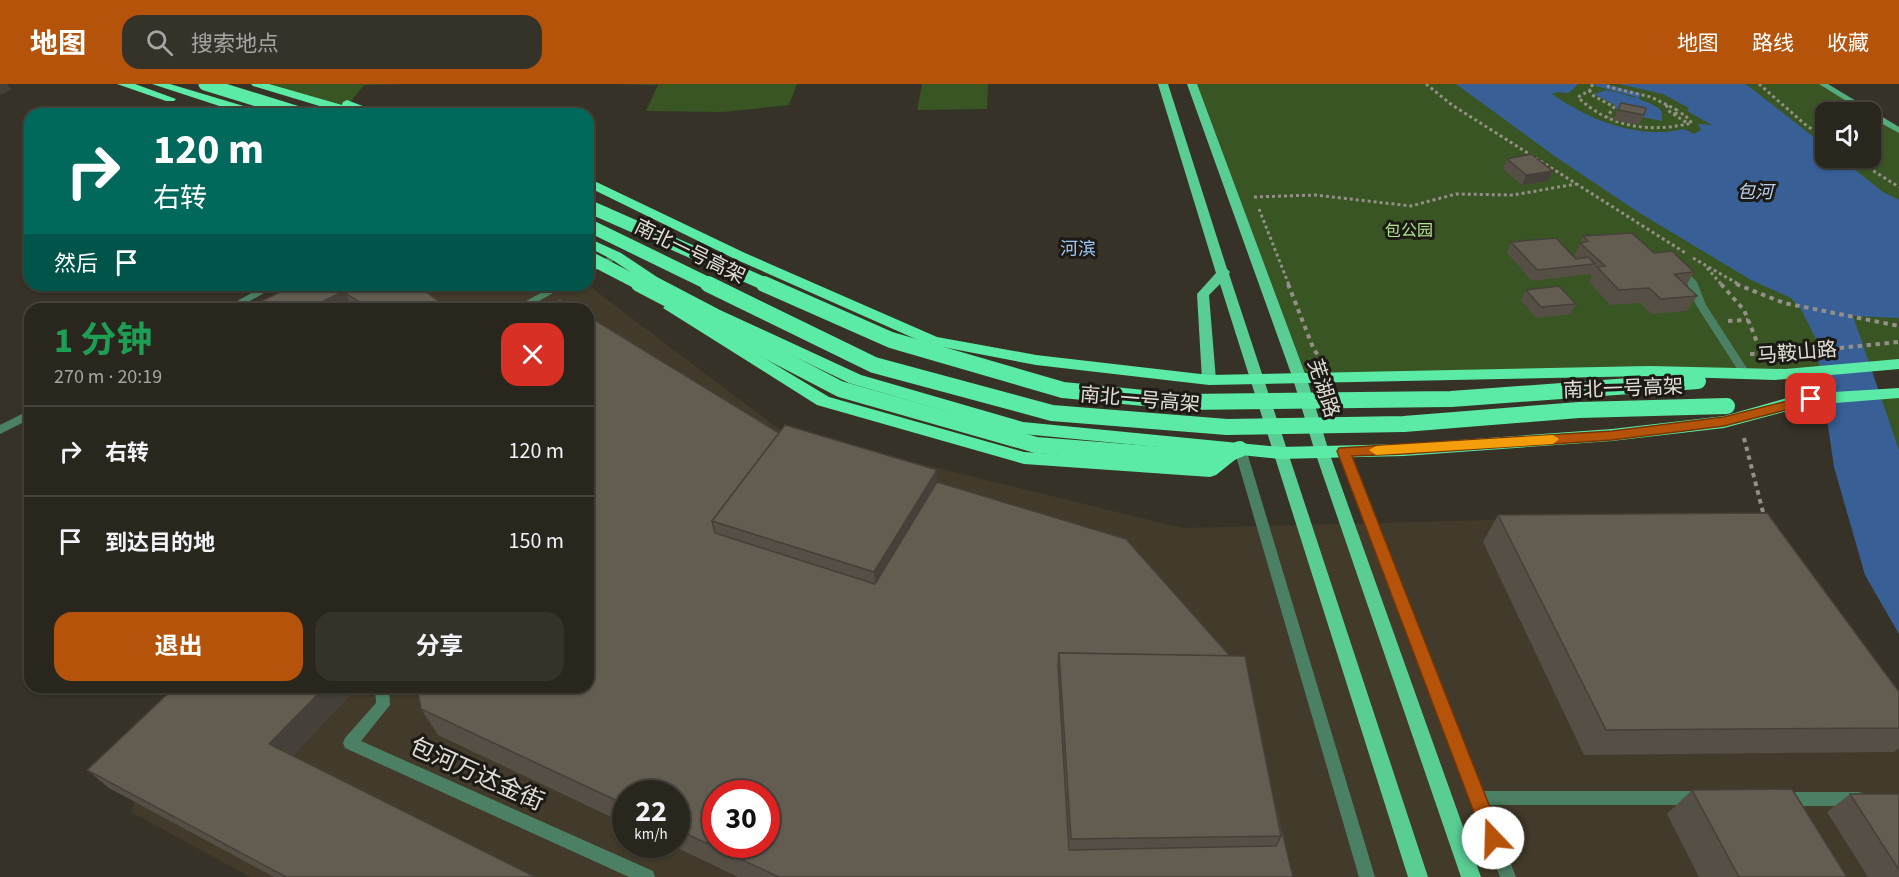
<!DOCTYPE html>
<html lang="zh">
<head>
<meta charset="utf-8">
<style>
	body { margin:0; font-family:"Source Sans 3","Noto Sans SC",sans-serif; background:#35322a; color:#f1f3f6; height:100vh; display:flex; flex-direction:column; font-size:22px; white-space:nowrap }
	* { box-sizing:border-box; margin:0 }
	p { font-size:20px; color:#a5a5a4 }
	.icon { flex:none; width:33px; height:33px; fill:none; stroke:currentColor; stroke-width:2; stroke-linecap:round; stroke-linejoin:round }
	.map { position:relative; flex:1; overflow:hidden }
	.panel { position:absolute; left:24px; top:219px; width:570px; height:390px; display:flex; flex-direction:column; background:#29261d; border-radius:18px; box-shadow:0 2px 4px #0004,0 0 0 2px #45433b }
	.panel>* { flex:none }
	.banner { position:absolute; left:24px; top:24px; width:570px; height:183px; border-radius:18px; box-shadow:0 2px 4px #0004,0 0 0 2px #45433b; background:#00695c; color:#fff; overflow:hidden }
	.buttons { position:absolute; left:1815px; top:18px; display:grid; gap:12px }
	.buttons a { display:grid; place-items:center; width:66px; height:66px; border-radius:12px; background:#29261d; box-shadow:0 2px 4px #0004,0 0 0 2px #45433b; font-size:30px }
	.speed { position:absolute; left:612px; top:696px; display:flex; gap:12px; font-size:30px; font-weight:700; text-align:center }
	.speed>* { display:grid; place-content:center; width:78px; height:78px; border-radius:50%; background:#29261d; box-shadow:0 2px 4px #0004,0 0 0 2px #45433b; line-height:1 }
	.speed small { font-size:15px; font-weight:400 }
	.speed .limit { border:9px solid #d22; background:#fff; color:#111 }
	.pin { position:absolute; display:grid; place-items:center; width:51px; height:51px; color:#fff; margin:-26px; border-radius:12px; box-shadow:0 3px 9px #0006 }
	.me { position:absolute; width:66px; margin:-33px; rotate:339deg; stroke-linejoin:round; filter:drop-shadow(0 0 4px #0008) }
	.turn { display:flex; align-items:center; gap:21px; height:126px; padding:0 30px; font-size:27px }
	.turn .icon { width:78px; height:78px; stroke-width:2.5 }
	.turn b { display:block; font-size:42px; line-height:51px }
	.then { display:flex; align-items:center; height:57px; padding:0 30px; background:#0003; gap:12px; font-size:22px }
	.round { display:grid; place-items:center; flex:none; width:63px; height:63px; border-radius:18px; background:#35322a }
	.summary { display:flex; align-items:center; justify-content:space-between; height:102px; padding:0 30px }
	h1 { font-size:36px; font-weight:700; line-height:45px; color:#1e9e55 }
	.button { display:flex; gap:12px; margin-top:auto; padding:12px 30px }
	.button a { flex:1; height:69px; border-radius:18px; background:#b45309; color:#fff; font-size:24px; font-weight:700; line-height:69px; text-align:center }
	.button a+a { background:#35322a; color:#f1f3f6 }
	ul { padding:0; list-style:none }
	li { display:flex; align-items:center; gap:18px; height:90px; padding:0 30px; border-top:2px solid #45433b }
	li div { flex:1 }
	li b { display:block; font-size:22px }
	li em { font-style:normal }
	header { display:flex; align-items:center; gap:36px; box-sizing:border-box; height:84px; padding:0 30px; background:#b45309; color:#fff }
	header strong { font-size:28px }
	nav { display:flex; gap:33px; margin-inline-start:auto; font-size:21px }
	.search { width:420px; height:54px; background:#35322a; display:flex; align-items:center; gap:15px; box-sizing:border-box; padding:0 21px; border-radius:18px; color:#a5a5a4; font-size:22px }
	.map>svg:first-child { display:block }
</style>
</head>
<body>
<header>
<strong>地图</strong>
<div class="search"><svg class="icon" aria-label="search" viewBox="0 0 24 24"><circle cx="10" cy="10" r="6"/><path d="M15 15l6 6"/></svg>搜索地点</div>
<nav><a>地图</a><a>路线</a><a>收藏</a></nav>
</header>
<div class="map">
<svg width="1899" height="793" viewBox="0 0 1899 793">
	<rect width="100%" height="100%" fill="#373227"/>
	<path fill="#423a2a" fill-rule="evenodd" d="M321 201H459L470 206 588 201 779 345 1182 444 1724 430 1899 627V793H250L131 728 162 645 206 603H588V225H273ZM626 710H676V760H626ZM716 710H766V760H716Z"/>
	<g fill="#395523">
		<path d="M257 0H406L364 1 344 26Z"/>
		<path d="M615 0H888H797L789 21 723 28 646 27 658 1Z"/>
		<path d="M922 0H988L987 25 917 26Z"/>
		<path d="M1192 0H1823L1868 28H1826V74H1870L1871 30 1899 46V280L1785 290 1300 295Z"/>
		<path d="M1899 309V366L1879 310Z"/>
	</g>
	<g fill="#386097">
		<path d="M1456 0H1578L1569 9 1557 8 1552 10C1589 36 1638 56 1684 45L1694 50 1701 46 1698 40 1712 41 1687 27 1689 24 1663 10 1619 0H1746L1825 62 1826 74H1840L1883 108 1899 116V234L1853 232 1899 366V550L1865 491 1834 383 1815 253 1801 225 1791 214 1751 196 1638 128 1553 71Z"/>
		<path d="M1607 6C1616 8 1658 19 1661 27 1662 30 1662 34 1662 37L1618 28 1615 21 1594 10Z"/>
	</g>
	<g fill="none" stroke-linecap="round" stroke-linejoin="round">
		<path stroke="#386097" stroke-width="4.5" d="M1597 0 1638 11 1637 14"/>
		<g stroke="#948f87" stroke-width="3" stroke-dasharray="3 3" stroke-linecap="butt">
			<path d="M1426 0 1452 21 1687 170"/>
			<path d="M1592 0V5L1578 13C1609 44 1651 49 1692 39L1684 30 1675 29 1677 26 1651 13 1609 3 1606 0"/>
			<path d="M1759 0 1807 42 1826 54"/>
			<path d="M1589 6 1592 11 1614 23 1607 33"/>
			<path d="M1666 21 1670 28 1689 40"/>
			<path d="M1853 74 1899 103"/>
			<path d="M1254 113 1315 111 1411 122 1456 110 1513 111 1576 100"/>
			<path d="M1259 125 1289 201"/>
			<path d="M1693 174 1740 201"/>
			<path d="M1707 184 1722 201"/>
		</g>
		<g stroke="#948f87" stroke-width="4" stroke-dasharray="4.5 4.5" stroke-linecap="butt">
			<path d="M1288 200 1314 266 1323 277"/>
			<path d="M1721 200 1744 226 1757 258"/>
			<path d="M1736 200 1784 219 1899 242"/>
			<path d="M1728 237 1748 236"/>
			<path d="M1750 270H1779L1899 258"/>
			<path d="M1744 354 1764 432"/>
		</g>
		<g fill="#4c8064" fill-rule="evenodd">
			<path d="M616 169 619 170V174L588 190V183Z"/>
			<path d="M1679 181 1682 182 1697 198 1706 221 1750 289 1749 291H1741L1696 221 1687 199 1674 184Z"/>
			<path d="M266 201H278L236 225H223Z"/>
			<path d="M555 201H567L525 225H512Z"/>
			<path d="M30 326V335L0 350V341Z"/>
			<path d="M1240 361 1246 365 1375 793H1359L1234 365Z"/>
			<path d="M1343 363 1349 367 1482 707H1700L1705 709 1708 714 1705 719 1700 721H1488L1516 793H1500L1337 367Z"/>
			<path d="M375 603H389L390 621 361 657 653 787 655 793H629L345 664 343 659 345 654 376 619Z"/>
			<path d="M1783 708H1859L1864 710 1867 715 1864 720 1859 722H1783L1778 720 1775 715 1778 710Z"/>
		</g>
		<path fill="#55ac7f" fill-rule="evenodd" d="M1819 0H1828L1899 43V49L1870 33V28H1864Z"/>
		<g fill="#59cd94" fill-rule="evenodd">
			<path d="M1158 0H1168L1227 185 1230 188 1229 190 1428 793H1408L1220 200 1209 211 1216 296 1209 300 1202 296 1197 210 1216 189Z"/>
			<path d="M1187 0H1197L1307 295 1329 368 1481 793H1461L1315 368 1293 295Z"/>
		</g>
		<g fill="#5beba6" fill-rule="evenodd">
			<path d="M117 0H135L176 15 174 17H166Z"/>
			<path d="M152 0H170L260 27 262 30H244Z"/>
			<path d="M251 0H269L342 21 343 18 347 16 383 30H346L253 2Z"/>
			<path d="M588 94 745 169 937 253 1036 271 1209 291 1649 282 1785 285 1899 275V285L1775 296 1649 292 1209 301 1036 281 927 260 735 175 588 103Z"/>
			<path d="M588 154 621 169 657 193 720 226 861 291 1023 338 1280 363 1404 360 1612 345 1724 332 1801 310 1899 304V314L1810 321 1724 344 1612 357 1404 372 1280 375 1241 371 1216 391 1210 393 1024 380 817 321 663 224 666 221H676L829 313 1024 368 1207 380 1221 369 1023 350 849 299 710 232 647 199 611 175 588 163Z"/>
		</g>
		<g stroke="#5beba6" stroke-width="13">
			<path d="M205 0 302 30"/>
			<path d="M588 122 767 201"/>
			<path d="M588 141 711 201"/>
			<path d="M588 173 642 201"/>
		</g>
		<g stroke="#5beba6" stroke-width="16">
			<path d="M639 200 840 305 1036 361 1215 375 1240 365"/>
			<path d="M708 200 874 281 1052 329 1227 343 1404 340 1579 326 1727 322"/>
			<path d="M764 200 891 256 1063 306 1184 318 1451 315 1698 297"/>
		</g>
	</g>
	<g fill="#554f46">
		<path d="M1621 19 1644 31 1639 41 1613 36Z"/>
		<path d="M1507 75 1553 87 1548 97 1522 101 1503 85Z"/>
		<path d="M1583 152 1654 169 1694 188 1686 202 1697 212 1687 227 1652 230 1640 219 1610 221 1589 198 1592 193 1590 190 1532 197 1507 169 1511 158 1574 172Z"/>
		<path d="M295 201 448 225H245Z"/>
		<path d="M1526 206 1576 220 1571 230 1536 234 1521 216Z"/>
		<path d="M779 349 937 386V398L1275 719 1293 793H738L669 760H676V710H626V740L438 651 421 625Z"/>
		<path d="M1498 431 1899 644V664L1894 668 1584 671 1483 458Z"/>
		<path d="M356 605 292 672 535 793H274L109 704 87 686Z"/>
		<path d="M1692 706 1847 793H1699L1667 730Z"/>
		<path d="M1850 710H1899V793H1868L1827 728Z"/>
	</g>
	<g fill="#454039">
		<path d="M0 0H7L11 6 0 11Z"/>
		<path d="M1553 87 1548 97 1522 101 1526 91Z"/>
		<path d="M356 201H399L345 209 353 225H308Z"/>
		<path d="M937 386V425L877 527 874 488Z"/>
		<path d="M325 603H356V605L286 679 269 660Z"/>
	</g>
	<g fill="#635c51" stroke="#454039" stroke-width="1.5" fill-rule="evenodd">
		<path d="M1621 19 1646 24 1644 31 1618 26Z"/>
		<path d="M1531 70 1553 87 1526 91 1507 75Z"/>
		<path d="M1632 149 1654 169 1672 167 1694 188 1674 190 1697 212 1661 215 1649 204 1619 206 1597 183 1605 182 1580 159 1588 157 1583 152Z"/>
		<path d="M1556 154 1576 175 1588 173 1595 180 1537 186 1511 158Z"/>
		<path d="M295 201H356L308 225H245Z"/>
		<path d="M363 201H416L447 223 443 225H371L345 209Z"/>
		<path d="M1559 202 1576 220 1541 223 1526 206Z"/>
		<path d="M560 215 576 225H541Z"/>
		<path d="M588 232 779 349 712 437 715 449 875 500 937 398 1126 455 1230 572 1059 569 1058 581 1069 766 1276 762 1281 752 1275 718 1293 793H779L676 745V710H626V721L421 625 417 603H588ZM716 710H766V760H716Z"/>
		<path d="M785 341 937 386 874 488 712 437Z"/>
		<path d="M1767 429 1899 608V644L1606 646 1498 431Z"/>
		<path d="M1059 569 1245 572 1281 752 1071 755Z"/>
		<path d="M175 603H325L269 660 535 793H286L87 686Z"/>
		<path d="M1792 705 1847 793H1739L1692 706Z"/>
		<path d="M1850 710H1899V786Z"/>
	</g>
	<path fill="#b45309" stroke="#753606" stroke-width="1.5" d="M1811 311 1817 315 1816 318 1724 342 1612 356 1404 370 1352 372 1502 754 1499 760 1493 762 1486 760 1337 367 1339 364 1612 347 1724 333Z"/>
	<path fill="#f59e0b" d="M1553 351 1559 355 1553 360 1376 371 1369 366 1376 362Z"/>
	<g text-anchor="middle" stroke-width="6" stroke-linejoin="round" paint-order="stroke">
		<g font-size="16" fill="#b2e68d" stroke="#1d1a15">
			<text x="1409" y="152">包公园</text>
		</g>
		<g font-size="18" font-style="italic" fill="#bad2f2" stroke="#1d1a15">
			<text x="1755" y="114">包河</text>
		</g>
		<g font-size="18" fill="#9bc8f5" stroke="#1d1a15">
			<text x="1078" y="171">河滨</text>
		</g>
		<g font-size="20" fill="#e1ddd6" stroke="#1d1a15">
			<text transform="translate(690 167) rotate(26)" y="7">南北一号高架</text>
			<text transform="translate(1797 268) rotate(-5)" y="7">马鞍山路</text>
			<text transform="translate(1324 304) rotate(72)" y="7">芜湖路</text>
			<text transform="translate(1623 304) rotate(-2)" y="7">南北一号高架</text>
			<text transform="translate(1140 315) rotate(5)" y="7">南北一号高架</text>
		</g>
		<g font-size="24" fill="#e1ddd6" stroke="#1d1a15">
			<text transform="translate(477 690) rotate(24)" y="8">包河万达金街</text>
		</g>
	</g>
</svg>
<div class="buttons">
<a><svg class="icon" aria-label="sound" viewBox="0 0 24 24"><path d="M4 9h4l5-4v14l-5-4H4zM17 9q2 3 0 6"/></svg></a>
</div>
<div class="speed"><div>22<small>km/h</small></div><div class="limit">30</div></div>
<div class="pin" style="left:1811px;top:315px;background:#d93025"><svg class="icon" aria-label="arrive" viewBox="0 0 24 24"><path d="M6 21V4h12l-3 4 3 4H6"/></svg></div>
<svg class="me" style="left:1493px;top:754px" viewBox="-20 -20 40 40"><circle r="19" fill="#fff"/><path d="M0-13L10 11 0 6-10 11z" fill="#b45309"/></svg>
<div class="banner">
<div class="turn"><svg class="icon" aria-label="right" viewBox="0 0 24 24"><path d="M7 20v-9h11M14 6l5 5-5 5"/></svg><div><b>120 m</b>右转</div></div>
<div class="then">然后<svg class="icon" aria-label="arrive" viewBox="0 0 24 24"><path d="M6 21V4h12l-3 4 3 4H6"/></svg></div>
</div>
<section class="panel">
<div class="summary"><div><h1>1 分钟</h1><p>270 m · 20:19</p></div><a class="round" style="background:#d93025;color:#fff"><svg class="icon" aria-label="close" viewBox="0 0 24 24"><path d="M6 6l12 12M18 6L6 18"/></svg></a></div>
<ul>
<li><svg class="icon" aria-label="right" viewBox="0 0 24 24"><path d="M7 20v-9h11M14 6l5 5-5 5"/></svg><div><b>右转</b></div><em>120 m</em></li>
<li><svg class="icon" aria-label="arrive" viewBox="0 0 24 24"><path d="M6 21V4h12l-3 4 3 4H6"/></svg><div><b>到达目的地</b></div><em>150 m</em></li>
</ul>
<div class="button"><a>退出</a><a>分享</a></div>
</section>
</div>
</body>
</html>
